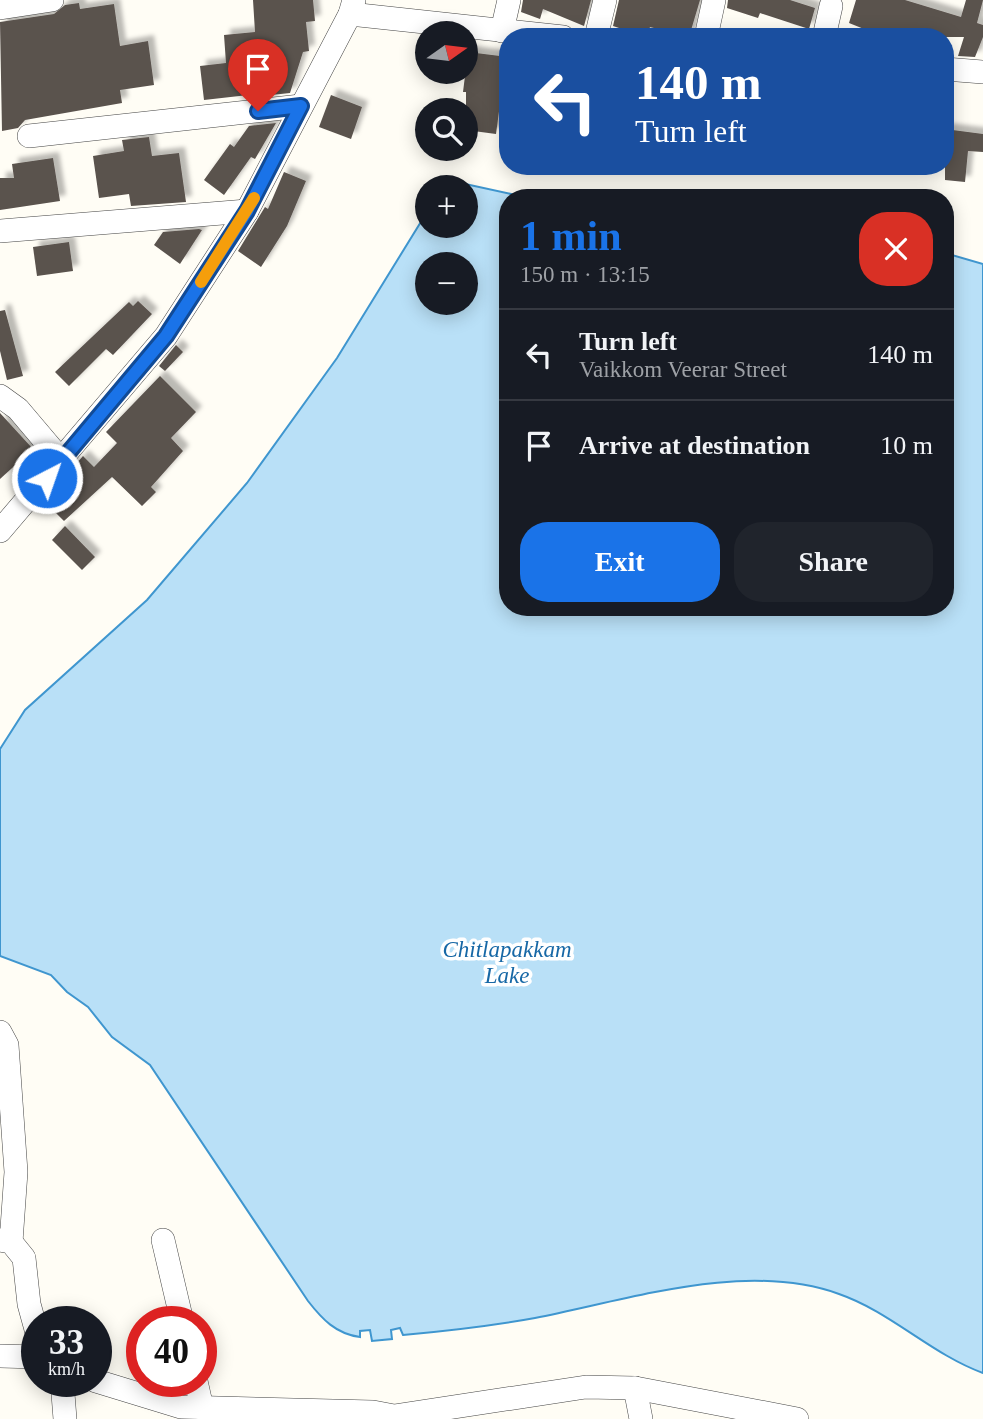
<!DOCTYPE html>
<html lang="en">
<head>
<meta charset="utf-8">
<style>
	body { margin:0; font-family:Georgia,serif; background:#20242c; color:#f1f3f6; height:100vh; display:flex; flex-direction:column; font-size:26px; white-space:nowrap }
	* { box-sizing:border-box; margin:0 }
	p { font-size:23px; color:#9ea1a6 }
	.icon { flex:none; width:38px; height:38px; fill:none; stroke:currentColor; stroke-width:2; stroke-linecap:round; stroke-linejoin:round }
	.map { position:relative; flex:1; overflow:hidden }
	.details { position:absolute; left:499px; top:189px; width:455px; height:427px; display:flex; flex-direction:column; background:#171b24; border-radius:28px; box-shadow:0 4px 18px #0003 }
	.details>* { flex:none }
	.top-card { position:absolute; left:499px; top:28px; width:455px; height:147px; border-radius:28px; box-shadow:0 4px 18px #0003; background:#1a4fa0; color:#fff; overflow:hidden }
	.needle { width:46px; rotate:76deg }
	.fabs { position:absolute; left:415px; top:21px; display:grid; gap:14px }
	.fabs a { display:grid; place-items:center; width:63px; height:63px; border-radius:50%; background:#171b24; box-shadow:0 4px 18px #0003; font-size:35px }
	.speed { position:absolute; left:21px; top:1306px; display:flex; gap:14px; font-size:35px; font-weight:700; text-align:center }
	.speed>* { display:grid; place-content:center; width:91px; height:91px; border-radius:50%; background:#171b24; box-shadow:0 4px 18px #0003; line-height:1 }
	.speed small { font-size:18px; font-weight:400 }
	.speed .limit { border:10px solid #d22; background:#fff; color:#111 }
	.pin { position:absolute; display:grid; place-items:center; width:60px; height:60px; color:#fff; margin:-72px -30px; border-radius:50% 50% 50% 0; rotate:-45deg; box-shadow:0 0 7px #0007 }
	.pin .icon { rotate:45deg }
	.me { position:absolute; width:77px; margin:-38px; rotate:41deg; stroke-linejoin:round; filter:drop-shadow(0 0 5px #0008) }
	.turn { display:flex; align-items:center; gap:24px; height:147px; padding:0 21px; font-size:32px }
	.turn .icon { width:91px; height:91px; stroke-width:2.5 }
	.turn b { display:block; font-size:49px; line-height:60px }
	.round { display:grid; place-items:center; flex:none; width:74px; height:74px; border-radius:28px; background:#20242c }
	.headline { display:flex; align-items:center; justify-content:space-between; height:119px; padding:0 21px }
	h1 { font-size:42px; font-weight:700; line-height:52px; color:#1a73e8 }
	.button { display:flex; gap:14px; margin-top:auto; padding:14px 21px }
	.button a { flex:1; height:80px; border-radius:28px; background:#1a73e8; color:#fff; font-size:28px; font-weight:700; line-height:80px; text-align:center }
	.button a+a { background:#20242c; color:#f1f3f6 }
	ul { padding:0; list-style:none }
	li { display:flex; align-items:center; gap:21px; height:91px; padding:0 21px; border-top:2px solid #363941 }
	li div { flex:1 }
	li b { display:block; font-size:26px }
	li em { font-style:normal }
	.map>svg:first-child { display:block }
</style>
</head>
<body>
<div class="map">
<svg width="983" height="1419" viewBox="0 0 983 1419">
	<defs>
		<filter id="shadow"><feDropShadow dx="6" dy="-6" stdDeviation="2" flood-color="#0004"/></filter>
	</defs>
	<rect width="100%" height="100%" fill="#fffdf5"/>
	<path fill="#b9e0f7" stroke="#3f96cf" stroke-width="2" fill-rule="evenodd" d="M447 180 529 198H508V607H945V253L983 264V1373C931 1354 891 1312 839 1294 745 1260 628 1300 535 1318 491 1326 447 1331 403 1335L400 1328 391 1330 392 1339 372 1341 370 1330 360 1331V1337C336 1334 322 1319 308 1301L150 1065 112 1037 88 1007 67 992 51 975 0 956V749L25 710 147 600 247 483 337 358 427 212V226H466V187H442ZM427 264H466V303H427Z"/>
	<g fill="#5a524d" filter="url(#shadow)">
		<path d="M253 0H313L315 21 306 22 309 51 303 52 290 93 271 95 274 92 204 100 200 66 226 63 224 35 255 32Z"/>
		<path d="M523 0H591L584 26 543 9 540 19 521 12Z"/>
		<path d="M619 0H700L689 37 650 27 646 37 613 26Z"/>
		<path d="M728 0H790L815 8 809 29 760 13 758 18 727 8Z"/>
		<path d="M856 0H905L961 17 966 0H983L977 23 983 25V37L975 57 958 56 964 37H924L902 30 900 37H884L849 23Z"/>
		<path d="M79 3 80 9 114 4 120 46 148 41 154 85 120 90 122 103 25 120 18 128 2 131 0 22 54 14 65 5Z"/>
		<path d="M468 52 508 57 504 105 500 104 496 134 466 130V92H463Z"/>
		<path d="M331 95 362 107 351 139 319 127Z"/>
		<path d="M276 123 255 159 251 157 224 195 204 180 230 144 234 147 249 126Z"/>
		<path d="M945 129 983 134V152L968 151 965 182 945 180Z"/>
		<path d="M149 137 152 156 179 153 186 202 131 206 129 194 99 198 93 156 124 151 122 140Z"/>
		<path d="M53 158 60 201 0 210V178H14L12 164Z"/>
		<path d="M284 172 306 181 287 226 261 267 238 251 265 207 268 209Z"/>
		<path d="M199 229 202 230 180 264 154 245 163 232Z"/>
		<path d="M69 242 73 271 37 276 33 247Z"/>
		<path d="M138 301 152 314 113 355 106 349 69 386 55 372 129 302 133 306Z"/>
		<path d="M5 310 23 376 7 380 0 351V311Z"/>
		<path d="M176 345 183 352 165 371 159 366Z"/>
		<path d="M160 376 196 412 171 438 183 451 151 487 156 492 142 506 112 477 64 521 44 501 83 456 94 467 117 443 106 432Z"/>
		<path d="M0 413 33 449 0 479Z"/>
		<path d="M65 526 95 557 82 570 52 540Z"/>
	</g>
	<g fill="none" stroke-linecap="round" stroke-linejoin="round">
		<g stroke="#444" stroke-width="24">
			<g id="minor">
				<path d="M0 8 52 0"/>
				<path d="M350 14 563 37"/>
				<path d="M502 31 509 0"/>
				<path d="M596 37 605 0"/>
				<path d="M706 37 714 0"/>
				<path d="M824 37 831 6"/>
				<path d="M945 69 983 72"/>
				<path d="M29 136 301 106"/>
				<path d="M0 231 247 211"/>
				<path d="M0 396 18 409 62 461"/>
				<path d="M0 531 166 336 247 211 350 14 354 0"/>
				<path d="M0 1032 7 1045 16 1172 11 1242"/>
				<path d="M0 1240 11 1242 24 1258 29 1304 37 1333"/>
				<path d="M163 1240 182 1321"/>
				<path d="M0 1356 37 1357"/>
				<path d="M62 1381 65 1419"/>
				<path d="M96 1381 181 1407 373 1412 394 1416 586 1387 635 1388 797 1419"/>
				<path d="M196 1381 202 1408"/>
				<path d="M635 1388 641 1419"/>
			</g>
		</g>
		<use href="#minor" stroke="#fff" stroke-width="23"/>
	</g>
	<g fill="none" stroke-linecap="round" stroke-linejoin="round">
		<g stroke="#114b97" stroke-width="18">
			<path id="route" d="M47 478 166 336 247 211 301 106 258 111"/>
		</g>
		<use href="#route" stroke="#1a73e8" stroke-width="12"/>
		<path stroke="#f59e0b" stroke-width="12" d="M201 282 254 198"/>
	</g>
	<g text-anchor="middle" stroke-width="7" stroke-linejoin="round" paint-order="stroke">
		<g font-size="23" font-style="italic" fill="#1768a6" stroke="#fff">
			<text x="507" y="957">Chitlapakkam<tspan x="507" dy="26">Lake</tspan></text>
		</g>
	</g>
</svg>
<div class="fabs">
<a><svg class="needle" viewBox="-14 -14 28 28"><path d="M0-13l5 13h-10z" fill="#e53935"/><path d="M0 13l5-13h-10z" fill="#9ea1a6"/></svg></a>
<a><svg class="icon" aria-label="search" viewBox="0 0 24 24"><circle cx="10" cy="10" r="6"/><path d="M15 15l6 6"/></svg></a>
<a>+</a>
<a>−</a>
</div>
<div class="speed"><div>33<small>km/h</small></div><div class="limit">40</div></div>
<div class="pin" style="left:258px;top:111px;background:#d93025"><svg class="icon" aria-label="arrive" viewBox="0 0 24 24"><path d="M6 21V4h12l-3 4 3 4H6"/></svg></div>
<svg class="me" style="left:47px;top:478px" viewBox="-20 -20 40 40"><circle r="17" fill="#1a73e8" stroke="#fff" stroke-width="3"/><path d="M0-11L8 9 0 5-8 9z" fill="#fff"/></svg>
<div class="top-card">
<div class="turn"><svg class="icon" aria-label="left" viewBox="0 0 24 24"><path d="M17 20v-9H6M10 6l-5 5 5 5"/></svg><div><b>140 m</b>Turn left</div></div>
</div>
<section class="details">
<div class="headline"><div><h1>1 min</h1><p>150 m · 13:15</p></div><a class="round" style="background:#d93025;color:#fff"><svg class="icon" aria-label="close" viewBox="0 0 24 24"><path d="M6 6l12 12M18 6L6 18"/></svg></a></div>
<ul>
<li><svg class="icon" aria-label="left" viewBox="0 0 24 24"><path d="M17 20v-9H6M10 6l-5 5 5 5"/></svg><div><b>Turn left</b><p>Vaikkom Veerar Street</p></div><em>140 m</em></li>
<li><svg class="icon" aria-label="arrive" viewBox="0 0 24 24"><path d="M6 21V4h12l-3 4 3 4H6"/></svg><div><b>Arrive at destination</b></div><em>10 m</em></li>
</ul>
<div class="button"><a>Exit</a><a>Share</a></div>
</section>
</div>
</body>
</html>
